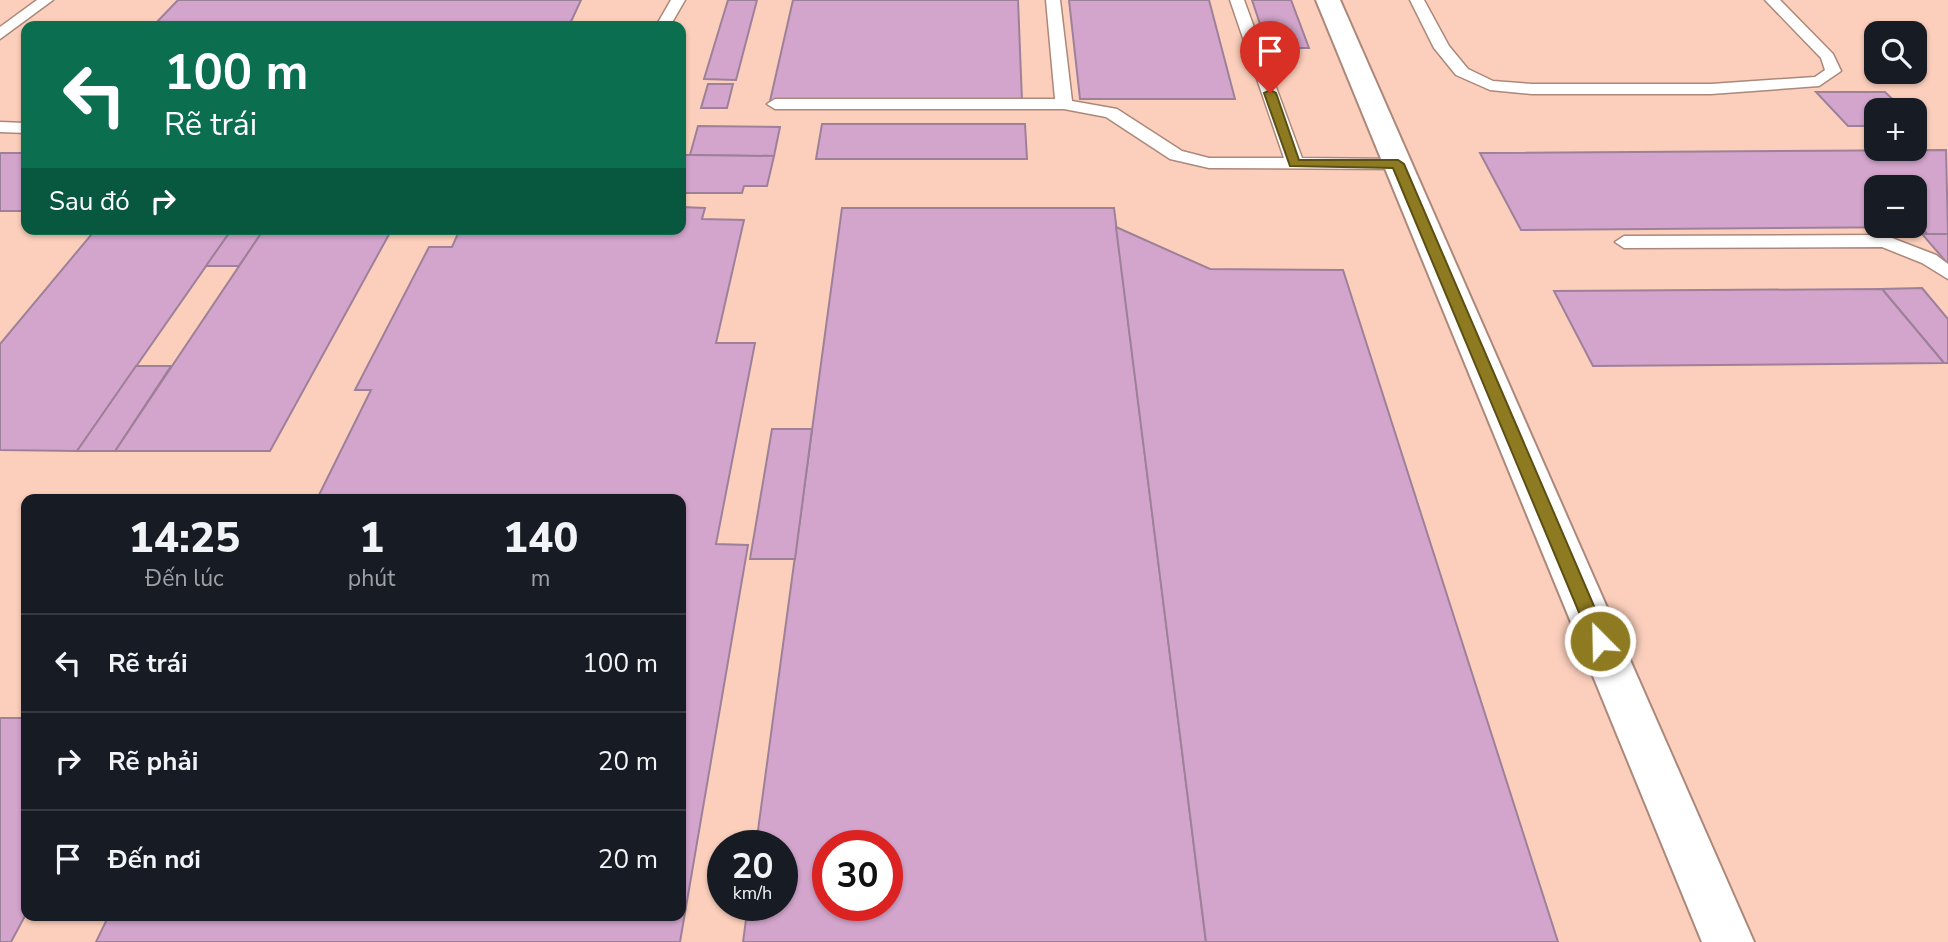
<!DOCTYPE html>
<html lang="vi">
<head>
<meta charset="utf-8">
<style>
	body { margin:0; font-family:"Nunito Sans",sans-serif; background:#20242c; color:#f1f3f6; height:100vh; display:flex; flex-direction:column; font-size:26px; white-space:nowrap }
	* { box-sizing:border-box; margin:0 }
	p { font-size:23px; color:#9ea1a6 }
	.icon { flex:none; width:38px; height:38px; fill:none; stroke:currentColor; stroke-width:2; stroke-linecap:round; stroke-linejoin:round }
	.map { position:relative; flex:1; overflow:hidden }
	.panel { position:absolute; left:21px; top:494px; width:665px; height:427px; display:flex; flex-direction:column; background:#171b24; border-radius:14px; box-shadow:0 2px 5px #0004 }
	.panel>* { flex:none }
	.banner { position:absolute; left:21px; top:21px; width:665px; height:214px; border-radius:14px; box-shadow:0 2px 5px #0004; background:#0b6e4f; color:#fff; overflow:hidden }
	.fabs { position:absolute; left:1864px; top:21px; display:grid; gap:14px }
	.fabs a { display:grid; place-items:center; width:63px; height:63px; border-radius:14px; background:#171b24; box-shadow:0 2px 5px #0004; font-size:35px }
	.speed { position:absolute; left:707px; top:830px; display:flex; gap:14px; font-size:35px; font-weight:700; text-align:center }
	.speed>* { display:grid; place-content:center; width:91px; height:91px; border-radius:50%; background:#171b24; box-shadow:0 2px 5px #0004; line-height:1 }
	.speed small { font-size:18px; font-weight:400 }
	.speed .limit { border:10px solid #d22; background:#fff; color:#111 }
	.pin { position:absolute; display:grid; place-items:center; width:60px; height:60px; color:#fff; margin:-72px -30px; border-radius:50% 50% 50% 0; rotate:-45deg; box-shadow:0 0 7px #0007 }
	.pin .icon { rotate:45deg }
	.me { position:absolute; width:77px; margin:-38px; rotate:337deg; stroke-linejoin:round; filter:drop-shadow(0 0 5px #0008) }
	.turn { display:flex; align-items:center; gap:24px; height:147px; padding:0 28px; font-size:32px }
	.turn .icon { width:91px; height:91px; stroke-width:2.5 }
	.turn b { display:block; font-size:49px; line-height:60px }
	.then { display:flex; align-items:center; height:66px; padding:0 28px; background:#0003; gap:14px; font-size:26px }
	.eta { display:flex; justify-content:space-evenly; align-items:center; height:119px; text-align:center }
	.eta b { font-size:42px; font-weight:800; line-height:49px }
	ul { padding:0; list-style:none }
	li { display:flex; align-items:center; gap:21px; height:98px; padding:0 28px; border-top:2px solid #363941 }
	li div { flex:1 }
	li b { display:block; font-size:26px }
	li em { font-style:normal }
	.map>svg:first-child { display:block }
</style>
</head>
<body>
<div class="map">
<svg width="1948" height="942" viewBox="0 0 1948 942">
	<rect width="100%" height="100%" fill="#fcded1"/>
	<path fill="#fccfbc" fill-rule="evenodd" d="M0 0H1948V942H0ZM26 26H681V229H26ZM1876 33H1914V72H1876ZM1876 110H1914V149H1876ZM1876 187H1914V226H1876ZM26 499H681V915H26ZM723 845H782V905H723ZM828 845H887V905H828Z"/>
	<g fill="#d3a5cc" stroke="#9d8199" stroke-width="2" fill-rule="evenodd">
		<path d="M178 0H581L569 26H153Z"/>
		<path d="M728 0H757L736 80 704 79Z"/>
		<path d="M793 0H1018L1022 101H770Z"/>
		<path d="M1069 0H1209L1235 99H1080Z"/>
		<path d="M1252 0H1291L1309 48H1268Z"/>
		<path d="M708 84H733L727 108H701Z"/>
		<path d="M1816 92H1885L1904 110H1876V126H1848Z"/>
		<path d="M822 124H1025L1027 159H816Z"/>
		<path d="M698 126 780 127 774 156 690 155Z"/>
		<path d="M1946 150 1948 234 1928 235 1921 227 1521 230 1480 153ZM1876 187H1914V226H1876Z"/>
		<rect x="0" y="153" width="26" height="58"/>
		<path d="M681 155H690L774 156 767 186H744L742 193H681Z"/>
		<path d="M681 207 705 208 702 219 744 220 716 343H755L716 544 748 545 680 942H96L109 915H681V499H317L371 390H355L429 247H452L460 229H681Z"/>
		<path d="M842 208H1114L1206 942H743L748 905H782V845H756ZM828 845H887V905H828Z"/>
		<path d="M1116 227 1210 269 1343 270 1558 942H1206Z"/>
		<path d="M96 229H232L77 451 0 450V344Z"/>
		<path d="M232 229H264L239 266H206Z"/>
		<path d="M264 229H392L270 451H115Z"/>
		<path d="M1922 234H1948V264Z"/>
		<path d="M1922 288 1948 319V363H1944L1882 289Z"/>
		<path d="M1882 289 1944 363 1593 366 1554 291Z"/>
		<path d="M136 366H171L115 451H77Z"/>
		<path d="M772 429H812L795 559H750Z"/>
		<path d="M0 718H26V914L11 942H0Z"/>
	</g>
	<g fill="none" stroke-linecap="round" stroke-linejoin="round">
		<g stroke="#ab887a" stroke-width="3">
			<g id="lane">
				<path d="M37 0H53L0 39V27Z"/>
				<path d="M671 0H685L670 26H656Z"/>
				<path d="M1046 0H1060L1072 101 1117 109 1182 151 1209 158H1284L1230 0H1244L1302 158 1398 159 1407 164 1398 169 1209 168 1170 159 1106 117 1064 109H775L767 104 775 99H1055Z"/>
				<path d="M1410 0H1424L1449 46 1468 69 1493 81 1532 84H1711L1815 77 1825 70 1821 58 1765 0H1780L1833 54 1841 71 1819 86 1711 94H1532L1490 90 1456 75 1434 48Z"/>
				<path d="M0 122 26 123V133L0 132Z"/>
				<path d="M1884 235 1936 255 1948 264V279L1922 263 1882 247 1624 248 1615 242 1624 236Z"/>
			</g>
		</g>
		<g stroke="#ab887a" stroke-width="4">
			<path id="street" d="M1316 0H1340L1754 942H1702Z"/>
		</g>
		<use href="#lane" fill="#fff" fill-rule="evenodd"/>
		<use href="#street" fill="#fff" fill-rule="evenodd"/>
	</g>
	<path fill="#8e7a20" stroke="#5c4f15" stroke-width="2" d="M1270 90 1276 93 1299 160H1398L1404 164 1609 641 1607 646 1600 649 1594 646 1591 641 1393 168 1290 166 1264 93Z"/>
</svg>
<div class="fabs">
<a><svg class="icon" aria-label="search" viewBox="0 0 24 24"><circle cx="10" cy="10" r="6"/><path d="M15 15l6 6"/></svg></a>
<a>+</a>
<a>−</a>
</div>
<div class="speed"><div>20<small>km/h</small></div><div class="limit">30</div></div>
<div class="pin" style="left:1270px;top:93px;background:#d93025"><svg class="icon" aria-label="arrive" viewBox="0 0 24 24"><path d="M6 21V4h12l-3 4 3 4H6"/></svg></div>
<svg class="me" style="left:1600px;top:641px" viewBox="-20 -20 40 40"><circle r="17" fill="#8e7a20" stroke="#fff" stroke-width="3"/><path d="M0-11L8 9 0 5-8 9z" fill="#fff"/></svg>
<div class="banner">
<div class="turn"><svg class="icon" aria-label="left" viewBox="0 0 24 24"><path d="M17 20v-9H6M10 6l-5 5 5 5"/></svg><div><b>100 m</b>Rẽ trái</div></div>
<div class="then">Sau đó<svg class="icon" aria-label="right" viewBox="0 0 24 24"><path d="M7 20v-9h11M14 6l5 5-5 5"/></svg></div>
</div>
<section class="panel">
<div class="eta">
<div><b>14:25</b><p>Đến lúc</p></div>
<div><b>1</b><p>phút</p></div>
<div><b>140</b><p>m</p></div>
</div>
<ul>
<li><svg class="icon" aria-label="left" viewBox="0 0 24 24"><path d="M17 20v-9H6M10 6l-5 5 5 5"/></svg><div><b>Rẽ trái</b></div><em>100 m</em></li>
<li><svg class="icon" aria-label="right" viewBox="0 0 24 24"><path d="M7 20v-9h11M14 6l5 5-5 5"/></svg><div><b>Rẽ phải</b></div><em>20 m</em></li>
<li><svg class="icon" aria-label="arrive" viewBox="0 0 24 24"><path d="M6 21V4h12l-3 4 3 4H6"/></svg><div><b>Đến nơi</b></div><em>20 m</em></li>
</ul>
</section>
</div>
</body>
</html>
